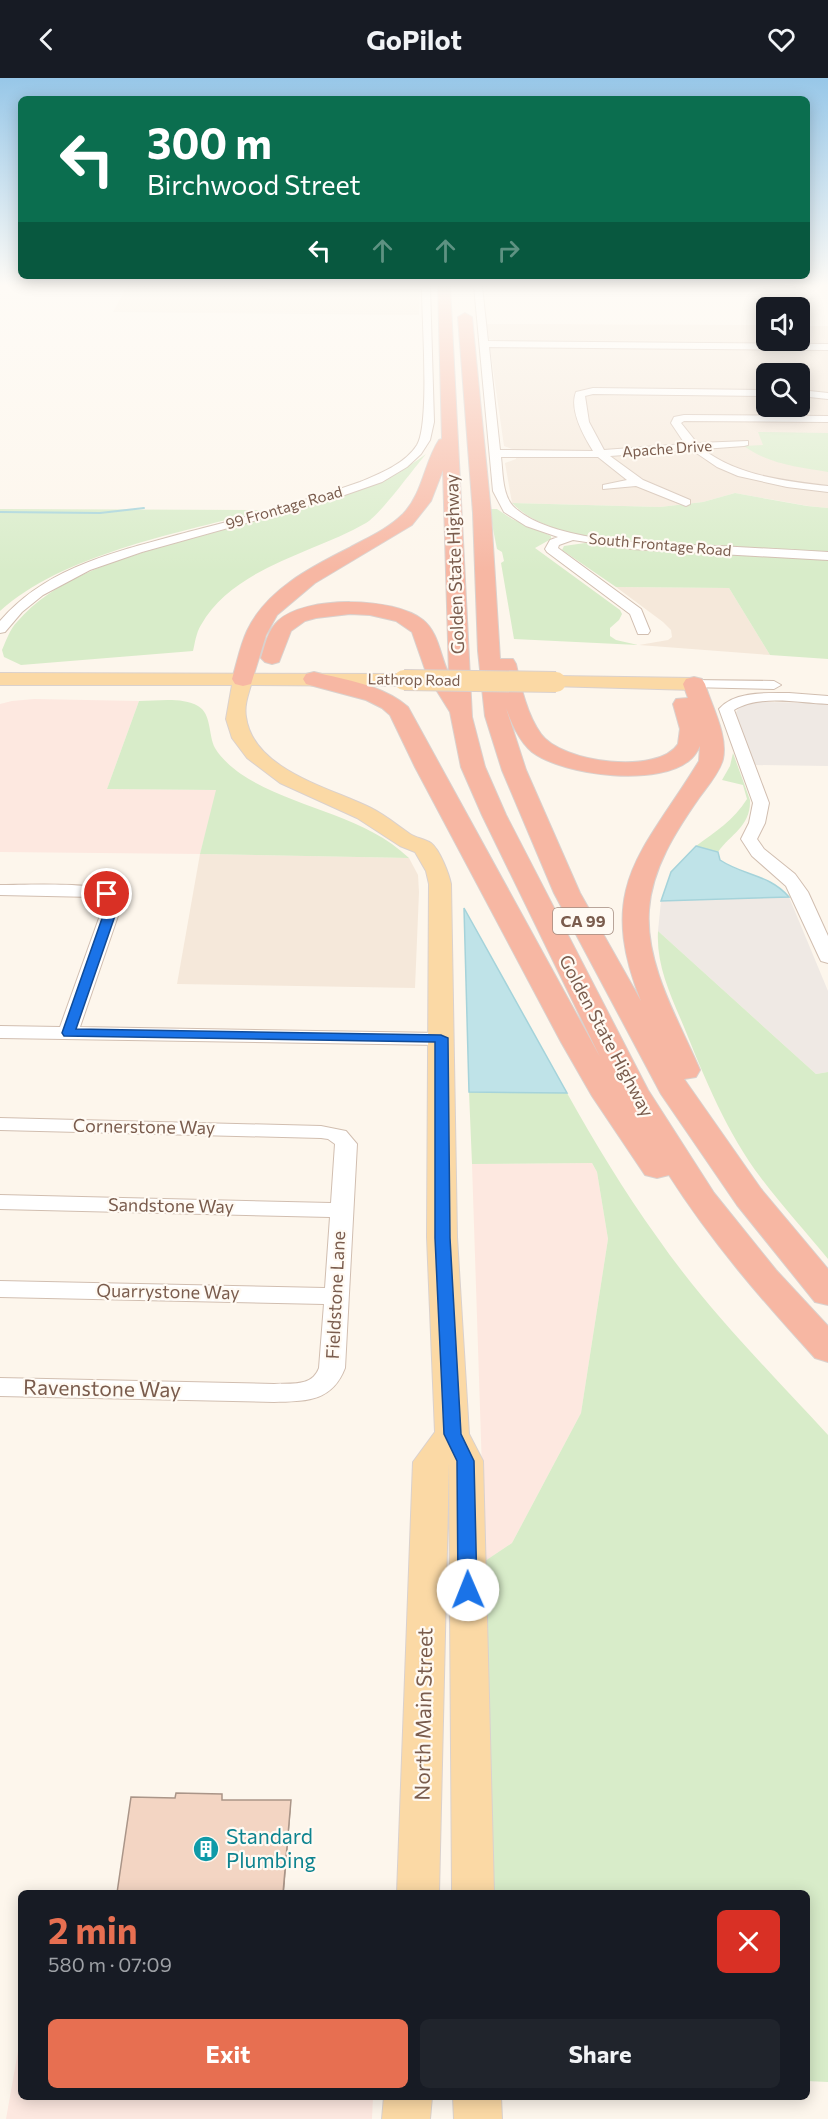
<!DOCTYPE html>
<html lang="en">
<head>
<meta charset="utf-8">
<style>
	body { margin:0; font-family:Commissioner,sans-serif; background:#20242c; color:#f1f3f6; height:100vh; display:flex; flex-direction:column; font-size:22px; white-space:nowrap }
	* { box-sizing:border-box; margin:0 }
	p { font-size:20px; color:#9ea1a6 }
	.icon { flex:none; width:33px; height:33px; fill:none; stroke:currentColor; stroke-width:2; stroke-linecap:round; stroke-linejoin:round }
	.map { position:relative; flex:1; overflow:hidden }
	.sheet { position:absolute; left:18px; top:1812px; width:792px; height:210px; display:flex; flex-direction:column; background:#171b24; border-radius:9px; box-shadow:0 3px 15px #0003 }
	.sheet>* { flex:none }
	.top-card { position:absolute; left:18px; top:18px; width:792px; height:183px; border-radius:9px; box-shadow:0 3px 15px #0003; background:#0b6e4f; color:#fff; overflow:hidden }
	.buttons { position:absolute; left:756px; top:219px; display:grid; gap:12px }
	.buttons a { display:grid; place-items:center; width:54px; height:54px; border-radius:9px; background:#171b24; box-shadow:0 3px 15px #0003; font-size:30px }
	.pin { position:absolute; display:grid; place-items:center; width:51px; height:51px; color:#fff; margin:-26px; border:3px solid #fff; border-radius:50%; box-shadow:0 2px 6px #0007 }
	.me { position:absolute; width:66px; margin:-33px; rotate:359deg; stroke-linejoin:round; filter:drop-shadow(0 0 4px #0008) }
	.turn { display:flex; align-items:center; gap:21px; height:126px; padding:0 30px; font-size:27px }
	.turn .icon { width:78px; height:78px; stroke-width:2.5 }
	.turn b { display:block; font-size:42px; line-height:51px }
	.lanes { display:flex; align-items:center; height:57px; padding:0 30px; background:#0003; justify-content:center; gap:30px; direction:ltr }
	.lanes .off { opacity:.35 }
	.round { display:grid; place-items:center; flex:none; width:63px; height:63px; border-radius:9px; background:#20242c }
	.summary { display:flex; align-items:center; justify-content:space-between; height:102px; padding:0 30px }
	h1 { font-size:36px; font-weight:700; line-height:45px; color:#e76f51 }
	.button { display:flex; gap:12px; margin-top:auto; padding:12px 30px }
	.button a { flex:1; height:69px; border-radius:9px; background:#e76f51; color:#fff; font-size:24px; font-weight:700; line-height:69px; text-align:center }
	.button a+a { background:#20242c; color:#f1f3f6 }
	header { display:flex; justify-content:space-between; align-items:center; height:78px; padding:0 30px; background:#171b24; font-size:27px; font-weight:700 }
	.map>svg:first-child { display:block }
</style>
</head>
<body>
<header><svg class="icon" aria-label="back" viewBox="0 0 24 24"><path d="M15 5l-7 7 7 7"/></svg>GoPilot<svg class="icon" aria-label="heart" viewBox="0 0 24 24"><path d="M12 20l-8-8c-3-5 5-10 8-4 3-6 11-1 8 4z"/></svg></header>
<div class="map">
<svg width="828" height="2041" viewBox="0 0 828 2041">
	<rect width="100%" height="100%" fill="#fdf6ec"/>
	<g fill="#f5e8da" fill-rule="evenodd">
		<path d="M127 208H412V210L420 212 419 237 113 234Z"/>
		<path d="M487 246 766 247V262H800V248H828V430L808 428 735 415 703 424 660 429 512 425 505 385 516 381 515 372 504 368 490 270 495 268V263L489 261ZM766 296H800V328H766Z"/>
		<path d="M616 509 729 510 770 577 639 567 668 562 672 559 671 552 663 544Z"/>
		<path d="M200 776 409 780 418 797 419 814 415 910 177 906Z"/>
	</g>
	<g fill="#fde8e0">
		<path d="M34 621 139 623 107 711 217 712 200 776 0 774V626L12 623Z"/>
		<path d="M592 1085 597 1094 608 1161 581 1335 512 1465 485 1483 472 1086Z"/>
		<path d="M21 1956V2019H373L372 2041H6Z"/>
	</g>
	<g fill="#efe9e4">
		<path d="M760 624 828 625V688L754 687 735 636 740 628Z"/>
		<path d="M789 819 828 913V994L816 996 658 853 661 823Z"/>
	</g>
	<g fill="#d8ecc9">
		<path d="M758 354 828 355V394C798 389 768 386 744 368L763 367Z"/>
		<path d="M426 376C414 390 380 437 366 445 312 476 234 489 201 547 196 555 195 565 193 573L21 587 4 579 2 572C6 563 10 551 17 544 53 502 110 484 161 469 202 458 243 446 284 434 334 420 384 408 426 376Z"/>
		<path d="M735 415 807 428 828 430V475C788 473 749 471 709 469 655 466 552 467 512 425L660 429 703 424Z"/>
		<path d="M0 431 265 432C183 454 64 475 0 533Z"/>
		<path d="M489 431H497L512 441 551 458V461L535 470 620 532 622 536 619 542 610 550V558L616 562 638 567 514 561 501 485 504 483 502 474 497 471Z"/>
		<path d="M585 465 640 472 828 482V581L770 577 729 510 616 509 562 472 564 468Z"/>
		<path d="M139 623C158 623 182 619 198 628 212 636 208 657 215 670 220 679 232 690 241 696 293 731 362 735 409 780L200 776 216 712 107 711Z"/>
		<path d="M733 675 750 722C751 748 731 756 718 774L696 768C715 754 734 742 747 721L743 707 722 702 730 688Z"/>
		<path d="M658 853 816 996 828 994V1181C806 1154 782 1128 761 1100 727 1055 705 1001 684 949 671 918 656 888 658 853Z"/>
		<path d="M469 1014 567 1015C595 1065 624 1113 657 1159 706 1230 770 1294 828 1357V2004L807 2003V1815H492L485 1483 512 1465 581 1335 608 1161 597 1094 592 1085 472 1086Z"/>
	</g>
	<g fill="#bfe3e8" stroke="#a5d3da" stroke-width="1.5">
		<path d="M696 768 718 774 720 782C744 798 769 796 789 819L661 823 671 794Z"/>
		<path d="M464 830 567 1015 469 1014Z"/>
	</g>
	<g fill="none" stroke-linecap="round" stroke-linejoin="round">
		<path stroke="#a5d3da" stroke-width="2" d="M0 434 100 435 144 430"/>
		<g stroke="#d1beb0" stroke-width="2">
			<g id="minor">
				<path d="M264 208H430L434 344 430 362 421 376 407 389 382 404 339 419 142 474 90 492 43 517 22 534 5 554 0 555V543C48 487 120 473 188 454 245 439 304 424 360 404 379 396 405 386 417 367 430 345 422 243 422 211H268Z"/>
				<path d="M474 208H482L488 263 828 266V272L489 269 500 372 593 373C583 357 569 332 576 314L593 310 766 312V318L593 316 585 318 589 344 604 372 685 366 671 345 674 339 684 337 828 338V344L684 343 681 345 697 365 748 363V367L744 368 703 371C737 398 786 403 828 408V414L787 409 738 398 717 389 692 372 610 378 643 402 690 422V426L686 428 636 408 603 411V407L627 402 598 379H501C503 395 502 419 515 430 557 467 665 466 719 468 755 470 792 472 828 474V482L632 471 573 462 559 467 558 470 641 531 650 553 648 556H638L630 536 547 474 545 471 550 462 558 459 526 448 504 434 493 413Z"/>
				<path d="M800 312 828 315V321L800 318Z"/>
				<path d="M694 602 774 603 781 607 774 611 689 609 687 606 689 603Z"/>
				<path d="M789 615 828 618V626C799 625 760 616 734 632L769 725 765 745 757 761 764 771 795 796 808 814 828 858V885L821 883 819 879 786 808 752 778 741 761 749 745 753 725 719 631C734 613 767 615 789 615Z"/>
				<path d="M0 807C25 807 99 803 118 816 122 819 121 824 121 829L80 949 441 955 448 957 451 961 448 965 441 967 0 960V948L60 949 103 829V823L94 819 0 817Z"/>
				<path d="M0 1040 321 1048 346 1053 357 1066 345 1290C332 1324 306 1323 274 1324L0 1318V1300L274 1306C291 1305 312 1309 319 1290L324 1226 0 1219V1203L325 1210 330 1139 0 1131V1117L331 1125 335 1066 328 1061 321 1060 0 1052Z"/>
			</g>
		</g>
		<g stroke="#dad1cd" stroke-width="2">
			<g id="major">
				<path d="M0 595 404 596 411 598 413 602 411 606 404 608 251 607C248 617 244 628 246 639 253 692 331 710 371 730 385 737 397 747 410 756 416 760 425 761 431 765 440 772 449 796 451 806L457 1159 469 1356 483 1383 494 1815H452L449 1384 439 1815H397L413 1384 435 1354 427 1159 429 806 426 793 415 774 400 768 357 740 280 705 247 680 232 660 226 641 232 607H0Z"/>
				<path d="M556 598 694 600 701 602 703 606 701 610 694 612 549 608 547 604 549 600Z"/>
				<path d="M384 2019H432L430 2041H382Z"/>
				<path d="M453 2019H501L502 2041H454Z"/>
			</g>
		</g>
		<g stroke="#dad1cd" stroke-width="2">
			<g id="highway">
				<path d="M438 208H450L472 639 485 689 506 737 648 1012 714 1115 776 1192 828 1248V1284L815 1280C762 1222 711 1163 669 1097L657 1100 645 1097 592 1018 561 964 415 689 390 637 382 630 366 622 306 606 303 601 306 596 314 594C346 602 383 607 408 629L600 979 482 737 461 689 450 634 427 597 412 554 396 543 370 537 350 536 316 540 305 543 291 553 279 584 272 586 265 584 261 580C265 567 268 552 278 543 306 517 394 519 423 542 439 555 440 578 449 596L443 392 431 423 412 447 315 505 277 537 266 557 251 606 243 608 235 606 232 601C237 585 240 568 247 553 266 512 311 489 349 470 367 460 388 451 403 436 423 415 424 385 439 362L442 361Z"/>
				<path d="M465 235 472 239 491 435 500 581H513L516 586C521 609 527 637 541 656 562 685 658 697 678 666L680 651 673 626 676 621 688 620 683 606 686 601 694 599 702 601 705 606C712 629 728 657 723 681 720 694 707 709 699 720 676 753 652 790 649 832 645 887 679 943 700 992L696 999 684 1001 761 1111 828 1191V1227L815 1224 737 1127 661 1016 554 815 502 692 485 638 478 573 473 435 458 239ZM506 630C512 646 519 663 532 674 564 698 662 710 692 680 695 677 698 672 700 668L699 683C643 775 595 807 641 923L580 815 526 692Z"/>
			</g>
		</g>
		<use href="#minor" fill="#fff" fill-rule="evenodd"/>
		<use href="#major" fill="#fbd9a5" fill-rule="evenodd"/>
		<use href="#highway" fill="#f7b7a3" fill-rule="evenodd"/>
		<g stroke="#dad1cd" stroke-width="22" stroke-linecap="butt">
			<path id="major-bridge" d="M404 602 556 604"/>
		</g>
		<use href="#major-bridge" stroke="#fbd9a5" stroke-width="20"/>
	</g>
	<path fill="#aa9588" d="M291 1722V1728L284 1815H283Z"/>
	<path fill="#f3d5c3" stroke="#aa9588" stroke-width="1.5" d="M176 1715 222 1716V1722H291L283 1815H117L131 1719 175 1720Z"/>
	<linearGradient id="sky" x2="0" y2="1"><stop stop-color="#97c7e8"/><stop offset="0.42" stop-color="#fefbf6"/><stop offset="1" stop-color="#fefbf6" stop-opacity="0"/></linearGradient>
	<rect width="828" height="494" fill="url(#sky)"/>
	<path fill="#1a73e8" stroke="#114b97" stroke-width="1.5" d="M107 813 118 820V829L76 951 441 957 448 960 450 1160 461 1356 474 1383 477 1512 474 1518 468 1520 461 1518 458 1512 457 1383 444 1356 435 1160V964L64 958 62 955 106 829V821L101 816Z"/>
	<defs>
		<g id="building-disc" transform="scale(1.35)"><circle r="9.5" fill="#0f9aa8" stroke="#fffaf3"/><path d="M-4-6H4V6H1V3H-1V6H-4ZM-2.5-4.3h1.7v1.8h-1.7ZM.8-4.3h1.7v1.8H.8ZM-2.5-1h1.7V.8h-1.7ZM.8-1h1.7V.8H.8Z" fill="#fff"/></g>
	</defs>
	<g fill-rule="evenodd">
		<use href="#building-disc" x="206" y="1771"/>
	</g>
	<g text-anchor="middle" stroke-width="4.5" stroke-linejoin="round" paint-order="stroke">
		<g font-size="15" fill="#7a5c4d" stroke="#fffaf3">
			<text transform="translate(667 371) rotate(-4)" y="5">Apache Drive</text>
			<text transform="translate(284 430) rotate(-16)" y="5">99 Frontage Road</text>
			<text transform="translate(660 467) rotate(5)" y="5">South Frontage Road</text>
			<text transform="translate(414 602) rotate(1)" y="5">Lathrop Road</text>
		</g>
		<rect fill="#fffaf3" stroke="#a28b7f" stroke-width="1.5" x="553" y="830" width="60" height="26" rx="4.5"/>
		<g font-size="16" font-weight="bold" fill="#7a5c4d">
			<text x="583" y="849">CA 99</text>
		</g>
		<g font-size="18" fill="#7a5c4d" stroke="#fffaf3">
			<text transform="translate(455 486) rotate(-92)" y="6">Golden State Highway</text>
			<text transform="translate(606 958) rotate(62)" y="6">Golden State Highway</text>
			<text transform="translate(144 1049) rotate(1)" y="6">Cornerstone Way</text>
			<text transform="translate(171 1128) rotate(1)" y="6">Sandstone Way</text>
			<text transform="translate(168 1214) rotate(1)" y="6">Quarrystone Way</text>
			<text transform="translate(336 1217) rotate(-87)" y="6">Fieldstone Lane</text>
		</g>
		<g font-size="21" fill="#7a5c4d" stroke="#fffaf3">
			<text transform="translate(102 1311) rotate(1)" y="7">Ravenstone Way</text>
			<text transform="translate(424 1636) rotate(-89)" y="7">North Main Street</text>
		</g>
		<g font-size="21" fill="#0d838f" stroke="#fffaf3" text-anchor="start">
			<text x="226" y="1766">Standard<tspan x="226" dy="24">Plumbing</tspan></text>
		</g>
	</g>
</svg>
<div class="buttons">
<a><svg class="icon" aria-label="sound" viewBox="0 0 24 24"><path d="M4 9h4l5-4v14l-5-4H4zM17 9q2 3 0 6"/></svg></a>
<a><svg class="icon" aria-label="search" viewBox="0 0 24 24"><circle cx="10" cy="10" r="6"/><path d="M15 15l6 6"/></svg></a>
</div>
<div class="pin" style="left:107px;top:816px;background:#d93025"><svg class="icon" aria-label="arrive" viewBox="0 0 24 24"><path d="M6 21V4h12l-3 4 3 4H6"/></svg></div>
<svg class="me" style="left:468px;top:1512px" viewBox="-20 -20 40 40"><circle r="19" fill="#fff"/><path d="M0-13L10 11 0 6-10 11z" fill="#1a73e8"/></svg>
<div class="top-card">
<div class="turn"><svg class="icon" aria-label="left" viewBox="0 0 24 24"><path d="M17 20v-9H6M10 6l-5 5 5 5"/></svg><div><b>300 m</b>Birchwood Street</div></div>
<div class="lanes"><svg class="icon" aria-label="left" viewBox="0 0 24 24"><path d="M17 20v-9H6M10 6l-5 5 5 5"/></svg><svg class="icon off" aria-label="ahead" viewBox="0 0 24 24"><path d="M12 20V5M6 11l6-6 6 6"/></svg><svg class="icon off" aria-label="ahead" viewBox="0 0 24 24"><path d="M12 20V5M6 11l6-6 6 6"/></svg><svg class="icon off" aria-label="right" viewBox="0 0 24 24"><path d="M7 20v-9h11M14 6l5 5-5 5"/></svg></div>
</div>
<section class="sheet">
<div class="summary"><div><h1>2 min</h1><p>580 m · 07:09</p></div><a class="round" style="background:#d93025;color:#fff"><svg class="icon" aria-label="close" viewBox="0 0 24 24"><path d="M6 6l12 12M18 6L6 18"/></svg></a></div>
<div class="button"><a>Exit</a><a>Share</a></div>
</section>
</div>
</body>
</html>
